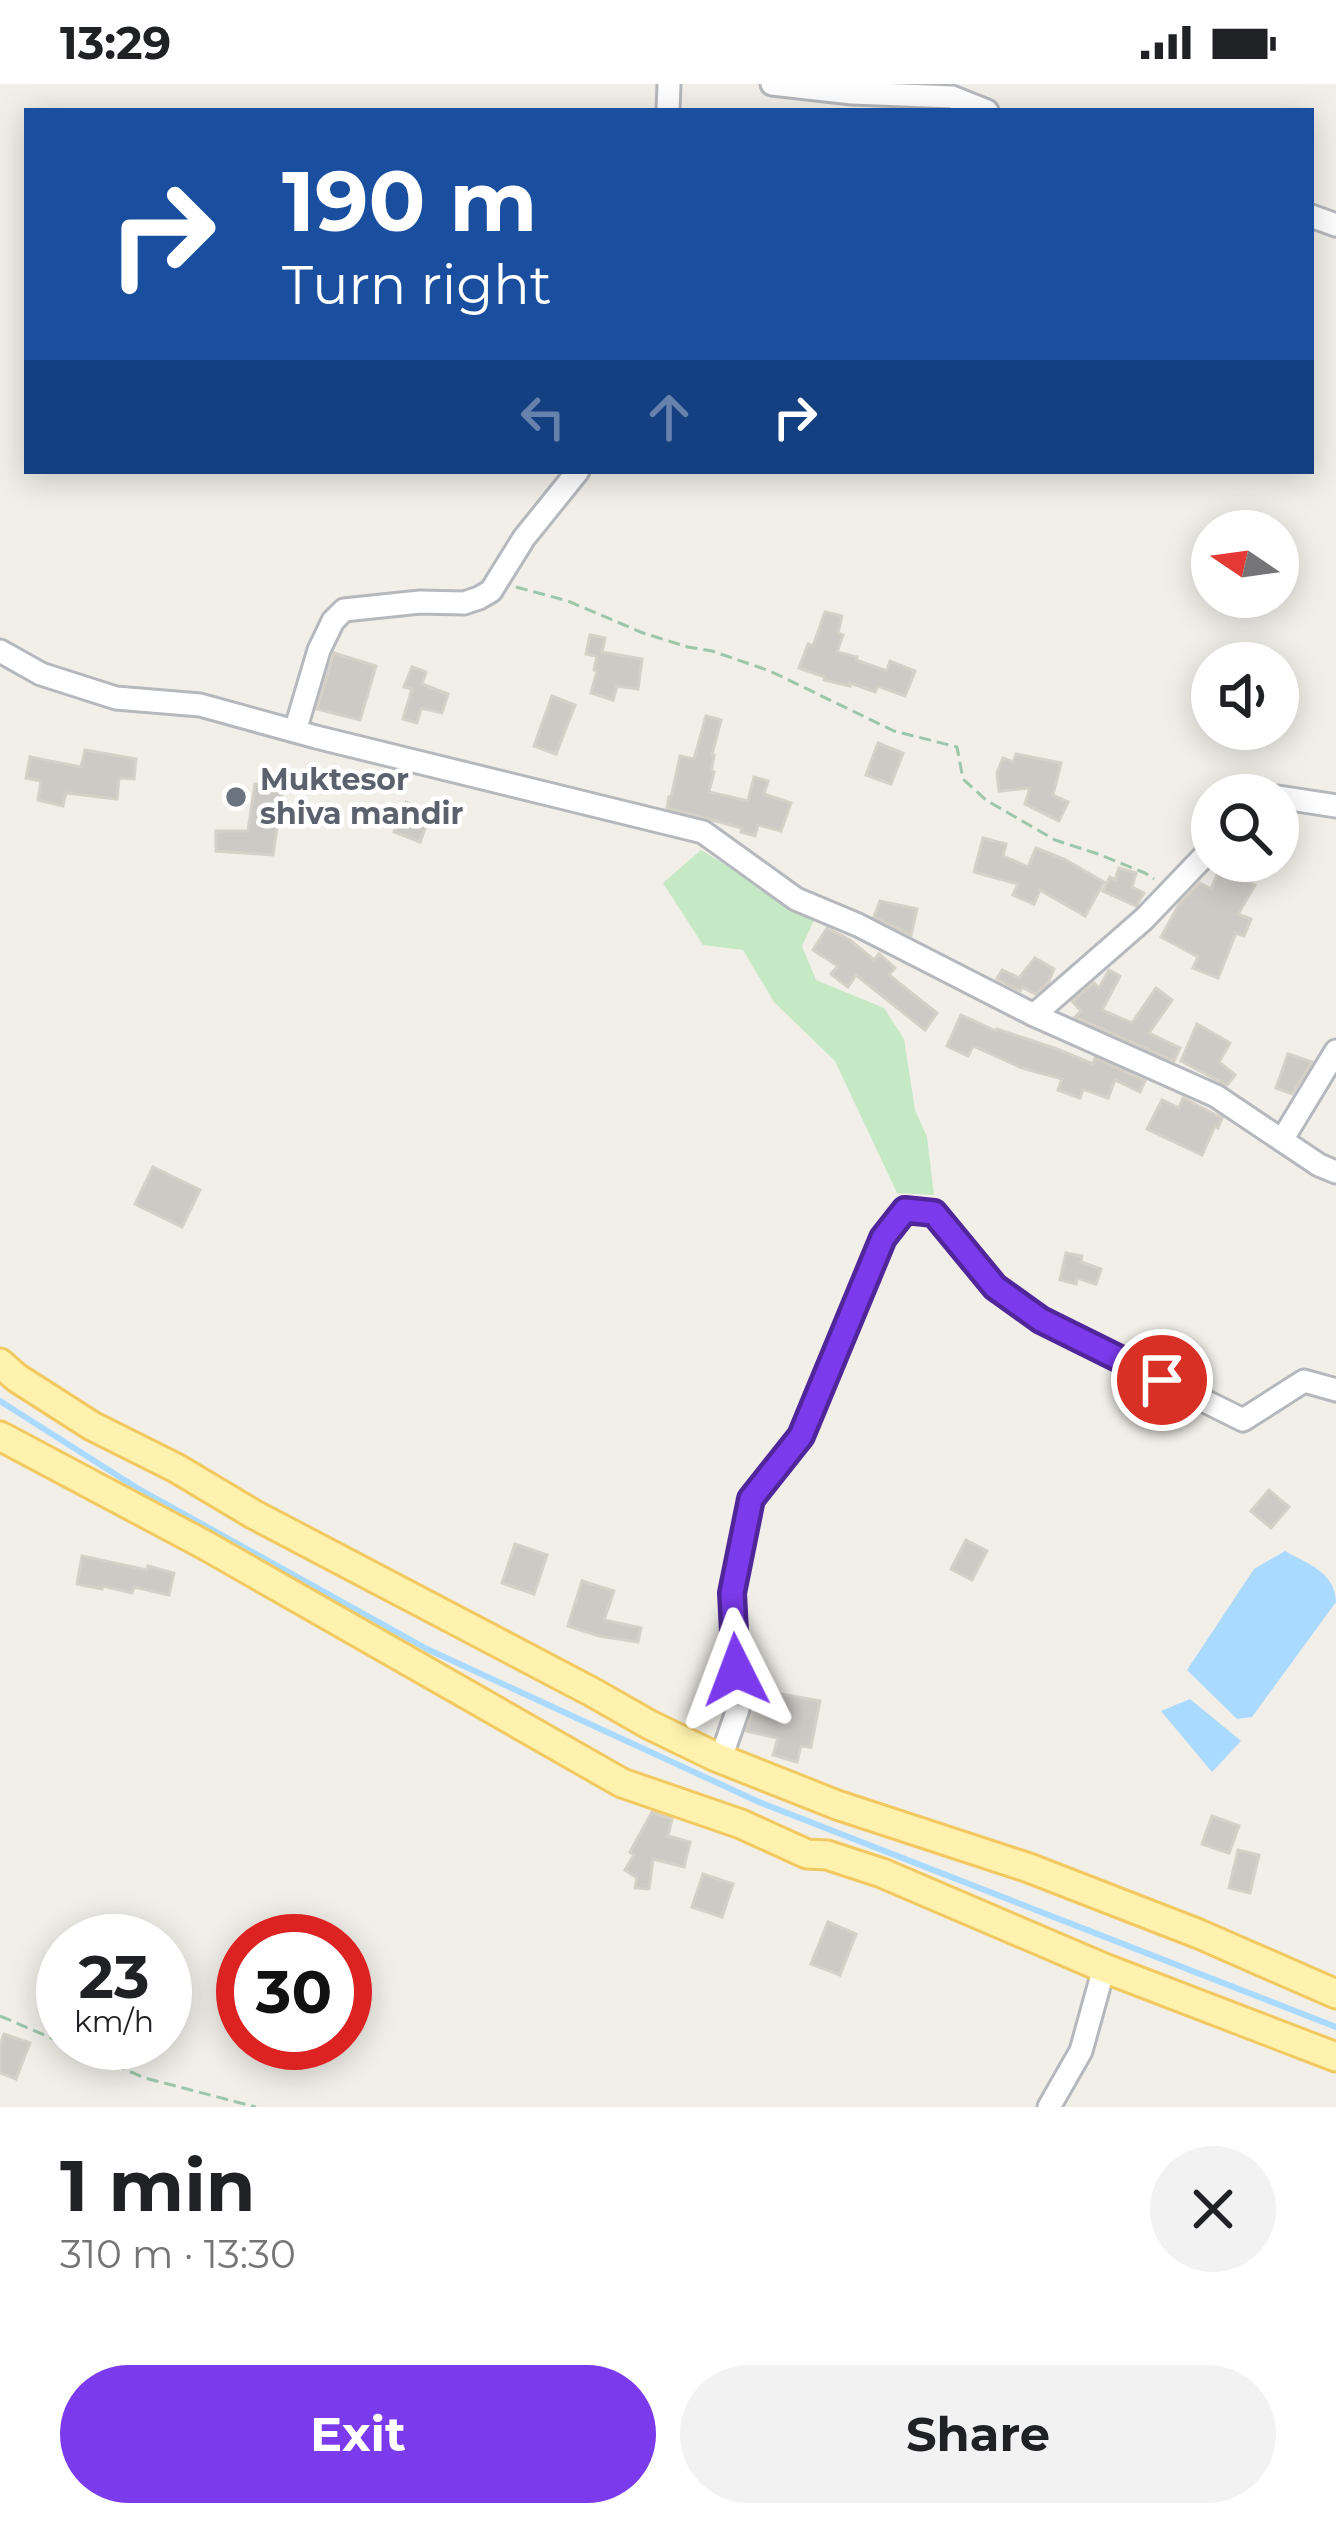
<!DOCTYPE html>
<html lang="en">
<head>
<meta charset="utf-8">
<style>
	body { margin:0; font-family:Montserrat,sans-serif; background:#f2f2f2; color:#202124; height:100vh; display:flex; flex-direction:column; font-size:45px; white-space:nowrap }
	* { box-sizing:border-box; margin:0 }
	p { font-size:39px; color:#757577 }
	.icon { flex:none; width:66px; height:66px; fill:none; stroke:currentColor; stroke-width:2; stroke-linecap:round; stroke-linejoin:round }
	.map { position:relative; height:2023px; overflow:hidden }
	.details { display:flex; flex-direction:column; background:#fff; flex:1 }
	.details>* { flex:none }
	.hud { position:absolute; left:24px; top:24px; width:1290px; height:366px; border-radius:0px; box-shadow:0 6px 30px #0003; background:#1a4fa0; color:#fff; overflow:hidden }
	.needle { width:78px; rotate:283deg }
	.controls { position:absolute; left:1191px; top:426px; display:grid; gap:24px }
	.controls a { display:grid; place-items:center; width:108px; height:108px; border-radius:50%; background:#fff; box-shadow:0 6px 30px #0003; font-size:60px }
	.speed { position:absolute; left:36px; top:1830px; display:flex; gap:24px; font-size:60px; font-weight:700; text-align:center }
	.speed>* { display:grid; place-content:center; width:156px; height:156px; border-radius:50%; background:#fff; box-shadow:0 6px 30px #0003; line-height:1 }
	.speed small { font-size:30px; font-weight:400 }
	.speed .limit { border:18px solid #d22; background:#fff; color:#111 }
	.pin { position:absolute; display:grid; place-items:center; width:102px; height:102px; color:#fff; margin:-51px; border:6px solid #fff; border-radius:50%; box-shadow:0 3px 12px #0007 }
	.me { position:absolute; width:132px; margin:-66px; rotate:357deg; stroke-linejoin:round; filter:drop-shadow(0 0 9px #0008) }
	.turn { display:flex; align-items:center; gap:42px; height:252px; padding:0 60px; font-size:54px }
	.turn .icon { width:156px; height:156px; stroke-width:2.5 }
	.turn b { display:block; font-size:84px; line-height:102px }
	.lanes { display:flex; align-items:center; height:114px; padding:0 60px; background:#0003; justify-content:center; gap:60px; direction:ltr }
	.lanes .off { opacity:.35 }
	.round { display:grid; place-items:center; flex:none; width:126px; height:126px; border-radius:63px; background:#f2f2f2 }
	.head { display:flex; align-items:center; justify-content:space-between; height:204px; padding:0 60px }
	h1 { font-size:72px; font-weight:700; line-height:90px }
	.cta { display:flex; gap:24px; margin-top:auto; padding:24px 60px }
	.cta a { flex:1; height:138px; border-radius:72px; background:#7c3aed; color:#fff; font-size:48px; font-weight:700; line-height:138px; text-align:center }
	.cta a+a { background:#f2f2f2; color:#202124 }
	.status { display:flex; justify-content:space-between; align-items:center; height:84px; padding:0 60px; background:#fff; direction:ltr }
	.status svg { height:33px; fill:currentColor }
	.map>svg:first-child { display:block }
</style>
</head>
<body>
<div class="status"><b>13:29</b><svg viewBox="0 0 49 12"><path d="M0 12V9h3v3zM5 12V6h3v6zM10 12V3h3v9zM15 12V0h3v12zM26 1h20v11H26zM47 4h2v5h-2z"/></svg></div>
<div class="map">
<svg width="1336" height="2023" viewBox="0 0 1336 2023">
	<rect width="100%" height="100%" fill="#f1efe8"/>
	<path fill="#c5e8c5" d="M701 766 764 804 817 830 802 862 816 896 884 924 904 955 915 1026 927 1053 934 1111 897 1109 835 977 774 918 743 866 703 861 663 799Z"/>
	<g fill="#aadaff">
		<path d="M1285 1467C1308 1480 1335 1488 1336 1518L1252 1633 1237 1635 1187 1586 1254 1485Z"/>
		<path d="M1190 1615 1241 1657 1212 1688 1161 1627Z"/>
	</g>
	<g fill="none" stroke-linecap="round" stroke-linejoin="round">
		<path stroke="#aadaff" stroke-width="6" d="M0 1317 137 1404 427 1565 759 1718 1336 1943"/>
	</g>
	<g fill="#cccac5" stroke="#d6d1c6" stroke-width="3">
		<path d="M825 528 842 532 838 549 843 551 837 568 857 573 856 576 887 587 890 577 915 587 905 612 878 602 875 608 850 599V602L824 596 825 593 799 584 808 560 813 562Z"/>
		<path d="M590 551 605 554 602 568 642 575 638 605 617 602 613 616 591 609 597 587 594 586 597 572 586 570Z"/>
		<path d="M334 569 376 582 360 636 317 625Z"/>
		<path d="M412 583 426 588 422 600 448 610 442 629 421 624 417 639 403 635 412 605 404 603Z"/>
		<path d="M552 612 575 621 556 670 534 662Z"/>
		<path d="M706 632 721 636 712 670 714 671 711 687 714 688 709 708 748 717 754 693 768 697 764 710 791 719 781 747 758 741 755 752 741 748 742 744 667 724 669 713 671 714 680 672 694 675Z"/>
		<path d="M878 659 903 669 891 700 866 691Z"/>
		<path d="M85 666 136 675 134 695 119 694 117 715 66 709 63 722 38 716 41 697 26 694 30 673 81 683Z"/>
		<path d="M1016 670 1061 679 1053 711 1068 718 1059 737 1025 720 1030 704 999 707 997 689 1003 674 1013 678Z"/>
		<path d="M255 700 283 704 273 771 216 767V747H248Z"/>
		<path d="M406 718 431 729 420 758 394 748Z"/>
		<path d="M983 754 1006 760 1003 772 1028 783 1036 764 1064 775 1104 798 1085 832 1040 806 1034 820 1013 811 1018 800 974 788Z"/>
		<path d="M1223 777 1240 783 1237 791 1255 801 1238 830 1251 835 1244 852 1236 849 1218 894 1193 884 1198 873 1161 853 1180 819 1200 799 1211 805Z"/>
		<path d="M1119 784 1136 789 1132 803 1144 809 1136 822 1103 807 1110 793 1115 796Z"/>
		<path d="M880 817 917 825 911 851 874 833Z"/>
		<path d="M827 844 850 856 874 876 879 870 895 884 889 891 937 929 925 946 856 891 848 903 831 890 838 882 813 866Z"/>
		<path d="M1035 874 1054 885 1048 899 1035 910 1022 903 1020 907 997 895 1002 886 1019 894Z"/>
		<path d="M1109 886 1120 892 1102 926 1132 939 1156 904 1172 916 1149 949 1180 964 1174 977 1075 933 1081 927 1072 917 1094 899 1099 904Z"/>
		<path d="M961 931 996 947 997 945 1057 965 1093 980 1095 974 1145 997 1140 1008 1115 996 1108 1014 1083 1005 1080 1014 1058 1006 1062 995 1022 984 973 962 968 972 947 962Z"/>
		<path d="M1197 940 1230 959 1219 978 1235 991 1227 1001 1181 977Z"/>
		<path d="M1288 970 1312 978 1292 1010 1276 1004Z"/>
		<path d="M1183 1014 1222 1034 1218 1044 1215 1042 1202 1071 1147 1045 1162 1016 1179 1024Z"/>
		<path d="M153 1083 200 1106 182 1143 135 1120Z"/>
		<path d="M1066 1169 1082 1172 1081 1178 1101 1185 1096 1200 1077 1194 1076 1200 1060 1196Z"/>
		<path d="M1269 1406 1289 1423 1271 1444 1251 1427Z"/>
		<path d="M966 1456 987 1467 972 1496 951 1485Z"/>
		<path d="M515 1460 547 1471 534 1510 502 1499Z"/>
		<path d="M82 1472 147 1486 148 1482 174 1489 169 1511 134 1503 132 1509 103 1502 102 1505 77 1500Z"/>
		<path d="M582 1497 614 1507 604 1536 641 1544 638 1558 599 1552 568 1542Z"/>
		<path d="M775 1609 820 1617 811 1663 801 1662 797 1678 773 1671 778 1654 746 1647 752 1629 771 1632Z"/>
		<path d="M652 1728 672 1735 668 1752 690 1758 684 1783 653 1775 649 1805 635 1804 637 1794 625 1786 634 1771 630 1768Z"/>
		<path d="M1212 1732 1239 1742 1229 1769 1202 1760Z"/>
		<path d="M1238 1766 1259 1771 1250 1809 1229 1804Z"/>
		<path d="M703 1790 733 1800 722 1833 692 1823Z"/>
		<path d="M828 1838 856 1850 840 1891 811 1880Z"/>
		<path d="M4 1950 30 1959 16 1995 0 1989V1961Z"/>
	</g>
	<g fill="none" stroke-linecap="round" stroke-linejoin="round">
		<g stroke="#b5b8bc" stroke-width="27">
			<g id="minor">
				<path d="M772 0 852 9 952 13 987 27"/>
				<path d="M668 27 669 0"/>
				<path d="M1311 132 1336 141"/>
				<path d="M0 567 41 590 116 614 200 621 316 653 703 748 796 815 858 841 1034 931 1144 835 1212 764"/>
				<path d="M295 647 319 566 333 537 344 526 420 518 464 519 479 514 491 507 524 454 578 387"/>
				<path d="M1278 713 1336 722"/>
				<path d="M1034 931 1216 1012 1319 1081 1336 1088"/>
				<path d="M1282 1056 1336 967"/>
				<path d="M721 1674 738 1625 732 1509 751 1415 801 1352 883 1154 905 1127 935 1129 996 1203 1041 1236 1243 1336 1304 1297 1336 1306"/>
				<path d="M1049 2023 1081 1967 1104 1884"/>
			</g>
		</g>
		<g stroke="#f2c960" stroke-width="33">
			<g id="major">
				<path d="M0 1279 17 1294 92 1342 176 1384 253 1430 592 1608 650 1641 716 1673 837 1721 1029 1784 1199 1850 1336 1910"/>
				<path d="M0 1352 205 1461 622 1699 741 1740 807 1770 827 1771 882 1789 1104 1884 1336 1973"/>
			</g>
		</g>
		<g stroke="#9cc7a9" stroke-width="3" stroke-dasharray="12 6" stroke-linecap="butt">
			<path d="M516 503 568 517 643 549 688 563 712 567 770 587 894 647 957 663 963 695 986 716 1055 756 1098 770 1145 789 1154 795"/>
			<path d="M0 1932 63 1959"/>
			<path d="M64 1959 145 1994 256 2023"/>
		</g>
		<use href="#minor" stroke="#fff" stroke-width="21"/>
		<use href="#major" stroke="#fff2af" stroke-width="27"/>
	</g>
	<g fill="none" stroke-linecap="round" stroke-linejoin="round">
		<g stroke="#51269a" stroke-width="30">
			<path id="route" d="M736 1586 732 1509 751 1415 801 1352 883 1154 905 1126 934 1129 995 1203 1041 1236 1162 1296"/>
		</g>
		<use href="#route" stroke="#7c3aed" stroke-width="21"/>
	</g>
	<circle fill="#6b7280" stroke="#fff" stroke-width="4.5" cx="236" cy="713" r="12"/>
	<g text-anchor="middle" stroke-width="9" stroke-linejoin="round" paint-order="stroke">
		<g font-size="30" font-weight="bold" fill="#5b616d" stroke="#fff" text-anchor="start">
			<text x="260" y="706">Muktesor<tspan x="260" dy="34">shiva mandir</tspan></text>
		</g>
	</g>
</svg>
<div class="controls">
<a><svg class="needle" viewBox="-14 -14 28 28"><path d="M0-13l5 13h-10z" fill="#e53935"/><path d="M0 13l5-13h-10z" fill="#757577"/></svg></a>
<a><svg class="icon" aria-label="sound" viewBox="0 0 24 24"><path d="M4 9h4l5-4v14l-5-4H4zM17 9q2 3 0 6"/></svg></a>
<a><svg class="icon" aria-label="search" viewBox="0 0 24 24"><circle cx="10" cy="10" r="6"/><path d="M15 15l6 6"/></svg></a>
</div>
<div class="speed"><div>23<small>km/h</small></div><div class="limit">30</div></div>
<div class="pin" style="left:1162px;top:1296px;background:#d93025"><svg class="icon" aria-label="arrive" viewBox="0 0 24 24"><path d="M6 21V4h12l-3 4 3 4H6"/></svg></div>
<svg class="me" style="left:736px;top:1586px" viewBox="-20 -20 40 40"><path d="M0-17L14 15 0 8-14 15z" fill="#7c3aed" stroke="#fff" stroke-width="4"/></svg>
<div class="hud">
<div class="turn"><svg class="icon" aria-label="right" viewBox="0 0 24 24"><path d="M7 20v-9h11M14 6l5 5-5 5"/></svg><div><b>190 m</b>Turn right</div></div>
<div class="lanes"><svg class="icon off" aria-label="left" viewBox="0 0 24 24"><path d="M17 20v-9H6M10 6l-5 5 5 5"/></svg><svg class="icon off" aria-label="ahead" viewBox="0 0 24 24"><path d="M12 20V5M6 11l6-6 6 6"/></svg><svg class="icon" aria-label="right" viewBox="0 0 24 24"><path d="M7 20v-9h11M14 6l5 5-5 5"/></svg></div>
</div>
</div>
<section class="details">
<div class="head"><div><h1>1 min</h1><p>310 m · 13:30</p></div><a class="round"><svg class="icon" aria-label="close" viewBox="0 0 24 24"><path d="M6 6l12 12M18 6L6 18"/></svg></a></div>
<div class="cta"><a>Exit</a><a>Share</a></div>
</section>
</body>
</html>
